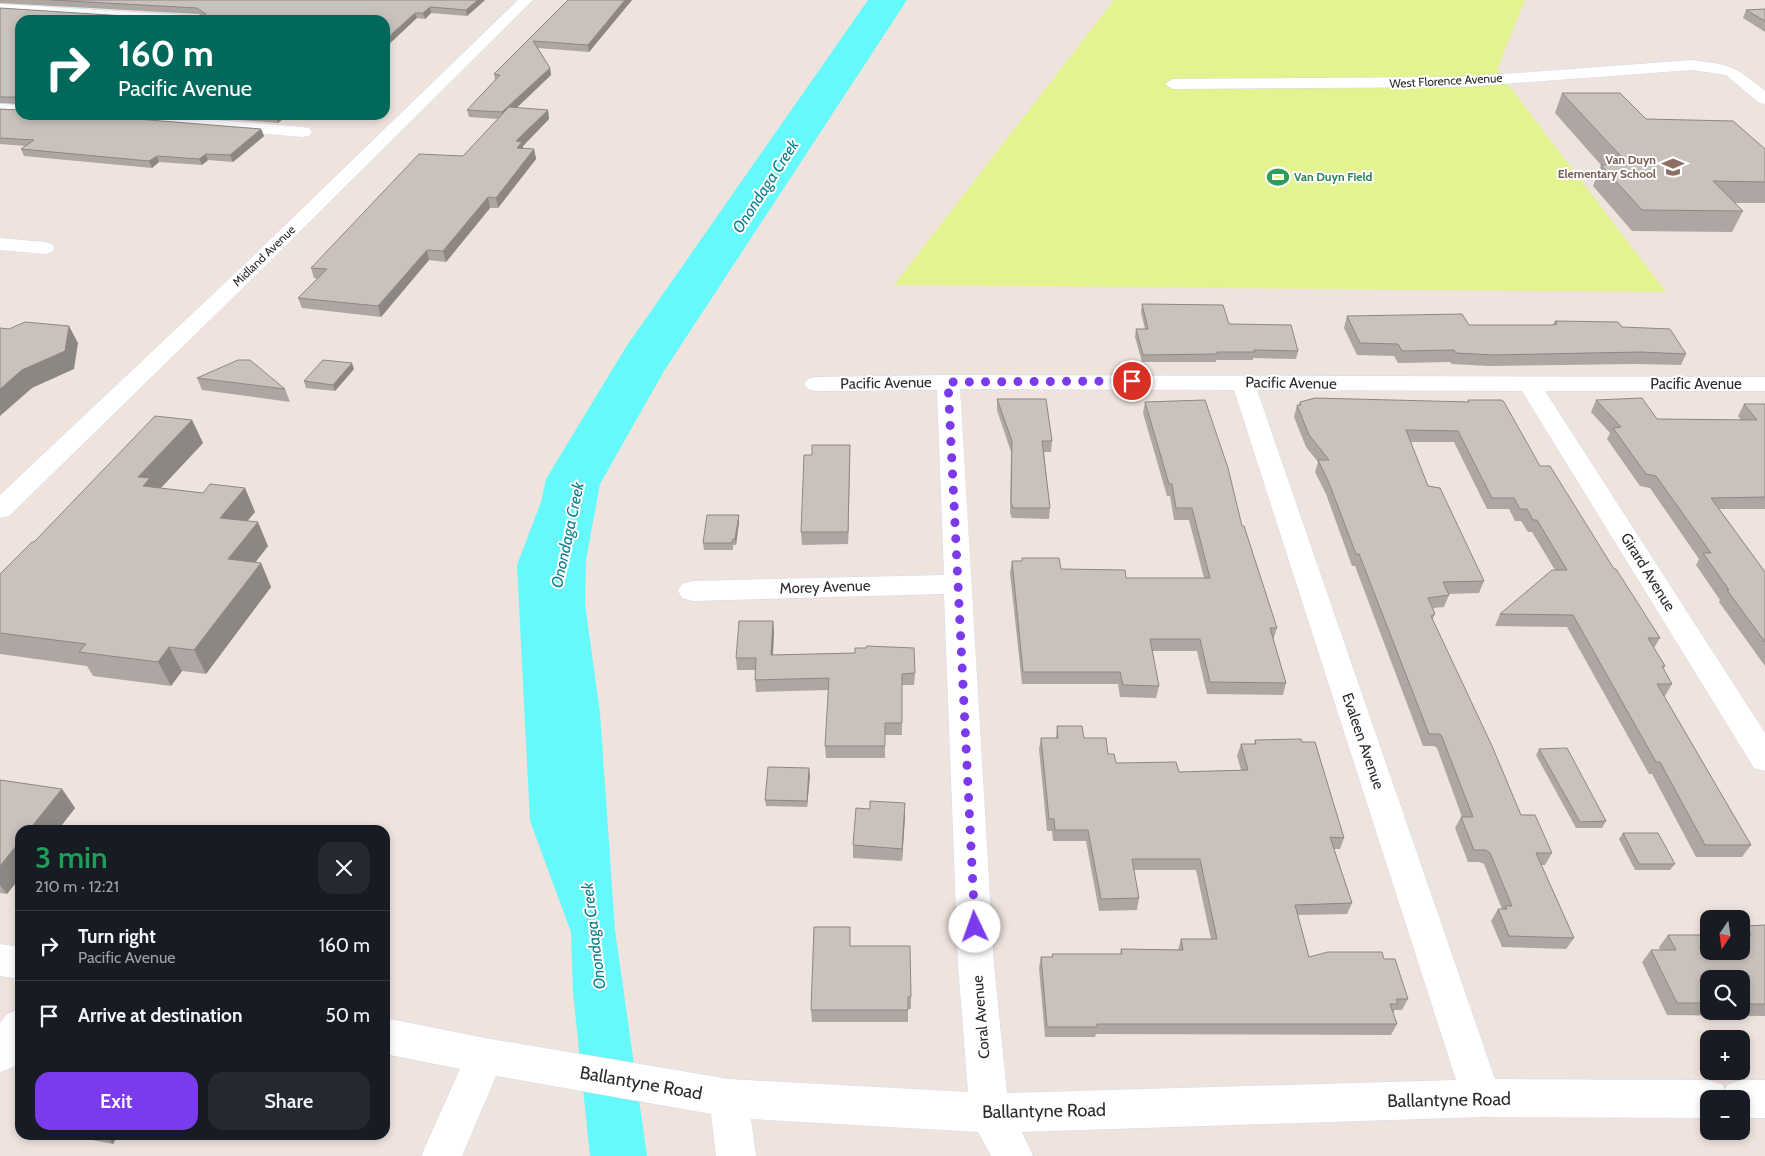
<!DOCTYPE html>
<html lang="en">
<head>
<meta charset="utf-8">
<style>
	body { margin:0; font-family:Cabin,sans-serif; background:#242831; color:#f1f3f6; height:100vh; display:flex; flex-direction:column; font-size:19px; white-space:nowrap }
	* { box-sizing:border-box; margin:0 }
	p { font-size:16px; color:#9ea1a6 }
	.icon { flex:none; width:28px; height:28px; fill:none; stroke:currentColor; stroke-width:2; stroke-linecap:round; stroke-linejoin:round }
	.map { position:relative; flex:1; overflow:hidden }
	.details { position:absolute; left:15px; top:825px; width:375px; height:315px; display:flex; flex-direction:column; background:#171b24; border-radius:15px; box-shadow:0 2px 8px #0003 }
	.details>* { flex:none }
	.hud { position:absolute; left:15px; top:15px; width:375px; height:105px; border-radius:15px; box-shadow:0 2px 8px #0003; background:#00695c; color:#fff; overflow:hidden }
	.needle { width:32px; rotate:193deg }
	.buttons { position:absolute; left:1700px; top:910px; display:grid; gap:10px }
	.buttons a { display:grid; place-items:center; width:50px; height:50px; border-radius:10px; background:#171b24; box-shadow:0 2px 8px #0003; font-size:25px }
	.pin { position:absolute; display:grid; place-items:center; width:42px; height:42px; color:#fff; margin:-21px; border:2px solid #fff; border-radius:50%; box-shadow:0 1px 5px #0007 }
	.me { position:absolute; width:55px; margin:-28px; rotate:357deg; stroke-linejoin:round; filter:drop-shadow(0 0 4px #0008) }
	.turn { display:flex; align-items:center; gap:18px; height:105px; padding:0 20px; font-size:22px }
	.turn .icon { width:65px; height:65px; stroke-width:2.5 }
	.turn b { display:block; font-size:35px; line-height:42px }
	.round { display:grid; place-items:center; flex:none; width:52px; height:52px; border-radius:15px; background:#242831 }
	.summary { display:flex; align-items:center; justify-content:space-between; height:85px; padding:0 20px }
	h1 { font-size:30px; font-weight:600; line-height:38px; color:#1e9e55 }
	.button { display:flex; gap:10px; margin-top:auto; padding:10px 20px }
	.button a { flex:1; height:58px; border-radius:15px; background:#7c3aed; color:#fff; font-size:20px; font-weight:600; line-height:58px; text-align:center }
	.button a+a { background:#242831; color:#f1f3f6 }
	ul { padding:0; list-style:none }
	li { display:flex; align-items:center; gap:15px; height:70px; padding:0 20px; border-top:1px solid #363941 }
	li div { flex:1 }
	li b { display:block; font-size:19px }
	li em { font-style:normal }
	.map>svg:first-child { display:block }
</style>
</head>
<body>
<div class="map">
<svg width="1765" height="1156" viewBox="0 0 1765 1156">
	<rect width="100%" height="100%" fill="#efe3dd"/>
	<path fill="#e2f38f" d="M1114 0H1525L1511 34 1513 35 1510 37 1497 70 1666 292 894 285Z"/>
	<path fill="#66f9fb" d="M868 0H907L664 371 600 484 586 560 585 604 600 713 615 930 647 1156H590L573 992 571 932 530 821 517 565 541 502 546 479 626 347Z"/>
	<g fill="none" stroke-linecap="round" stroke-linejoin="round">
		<g stroke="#d2dbe6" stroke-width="1">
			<g id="minor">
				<path d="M518 0H533L259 272 9 516 0 518V495L245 264Z"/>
				<path d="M0 4 199 16 206 20H126L0 12Z"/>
				<path d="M1692 60C1731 65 1735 66 1765 91V104L1759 103 1726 75 1692 70 1463 87 1173 89 1165 84 1173 79 1463 77Z"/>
				<path d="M0 104 20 105V115L0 114Z"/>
				<path d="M84 115H155L303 127 309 128 312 132 309 136 303 137 92 120 86 119Z"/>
				<path d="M0 238 45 242 52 244 55 248 52 252 45 254 0 250Z"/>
				<path d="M948 375 1765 377V391H1545L1765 733V771L1754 768 1522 391 1257 390 1495 1079 1709 1080 1723 1085 1725 1090 1727 1085 1741 1080H1765V1118H1741V1099H1709V1118L1482 1117 1022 1132 1033 1156H991L978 1132 751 1119 756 1156H716L711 1114 496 1076 462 1156H421L460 1069 385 1054V1018L485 1038 729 1079 968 1092 958 965 944 594 692 601 682 598 678 591 682 584 692 581 944 575 937 390 816 391 808 389 804 384 808 379 816 377ZM960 389 1234 390 1456 1080 1007 1093 994 965Z"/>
				<path d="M0 944 20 947V979L0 976Z"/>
				<path d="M20 1009V1058L14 1067 0 1072V1023L7 1014Z"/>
			</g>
		</g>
		<use href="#minor" fill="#fff" fill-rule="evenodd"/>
	</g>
	<g fill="#aea6a2" fill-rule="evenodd">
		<path d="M0 0H485L467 16 431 13 425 19 417 18 385 20 20 115 261 129 264 136 233 162 208 160 202 165 159 162 152 168 24 156 21 149 26 146 0 144V109L18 110V104L0 103V8L124 16H202L199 14 0 3Z"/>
		<path d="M568 0H632L589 52 538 48 550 68 551 75 516 108 548 110 549 119 523 146V149H534L536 159 498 208H490L446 262 429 260 381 317 302 308 298 298 318 279 314 278 311 268 463 156 498 119 469 117 467 110 495 80 494 74Z"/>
		<path d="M1765 9V32L1743 18 1746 10Z"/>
		<path d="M1562 93 1646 119 1765 149V203H1735L1743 211 1732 232 1632 231 1593 186 1601 165 1555 113Z"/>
		<path d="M178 115H288L278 123Z"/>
		<path d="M1142 304 1229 324 1298 351 1296 359 1253 358V360H1216V362H1142L1135 337 1136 329H1145L1141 312Z"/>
		<path d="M1347 316 1469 325H1553L1555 321 1622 327 1686 354 1681 365 1635 364 1489 366 1452 364 1450 362 1398 363 1394 356 1357 355 1344 328Z"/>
		<path d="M354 369 335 391 306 388 304 381Z"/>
		<path d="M197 378 285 389 290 402 202 390Z"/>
		<path d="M997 399 1052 441 1051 452H1044L1050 508 1049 519 1012 518 1010 513 1011 452 997 410Z"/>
		<path d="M1468 400 1540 466 1614 569 1660 638 1654 648 1665 666 1663 669 1672 684 1665 696H1664L1751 845 1742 857H1696L1652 774H1649L1567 627 1495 626 1500 614 1555 570 1532 532H1528L1521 521H1515L1509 509H1487L1454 442H1410L1428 486 1484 581 1479 593 1448 594 1449 595 1444 607 1433 608 1435 614 1432 620 1521 815 1552 853 1545 865H1541L1574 938 1566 949 1502 947 1491 921 1498 909H1502L1484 864 1479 862H1468L1455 828 1461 817H1462L1437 748 1434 746H1423L1355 566H1352L1326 494 1315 472 1318 462 1306 447 1294 417 1297 405H1299L1300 402H1468Z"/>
		<path d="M1596 400 1657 419 1741 420 1738 416 1744 404H1765V509H1719L1765 572V666L1719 602 1720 600 1696 565 1699 559 1650 488 1640 486 1607 439 1610 433 1591 412Z"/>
		<path d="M1145 402 1242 526 1277 628 1273 640 1286 683 1283 695 1207 694 1197 651H1152L1159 686 1156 698 1120 697 1118 684H1022L1010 573 1012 561H1022V558L1061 569 1126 578H1204L1189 520H1174L1170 496H1167L1143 413Z"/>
		<path d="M192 420 203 443 161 488 203 493 245 488 255 512 247 521 268 546 255 563H261L271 587 206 674 182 671 171 686 93 676 87 666 0 654V574L34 542Z"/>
		<path d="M850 445 848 544 802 545 801 532 812 455Z"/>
		<path d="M739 515V522L736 545H733V550H704L703 543Z"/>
		<path d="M773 621 774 633 773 655 915 673 914 685H902V735H885V758H826L825 746 829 690 756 692 755 680 756 670H737L736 658Z"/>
		<path d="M1057 726 1084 738 1108 754 1116 763 1179 772 1241 770 1237 756 1241 744H1254L1255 740 1302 742 1344 838 1340 849H1334L1352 903 1347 914 1298 915 1309 957 1384 959 1408 999 1402 1010H1395L1393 1013 1397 1024 1391 1035 1096 1034 1095 1037H1045L1039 968 1041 957H1052V954H1120L1121 949 1178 950 1181 939H1211L1196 870H1134L1139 898 1137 910 1099 911 1086 841H1053L1052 831H1047L1039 749 1041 738H1056Z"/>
		<path d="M1539 749 1606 821 1602 828H1576L1536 755Z"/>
		<path d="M810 775 807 807 766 806 765 800Z"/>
		<path d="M0 780 62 789 75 808 58 830H20L7 894 0 893Z"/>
		<path d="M905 816 902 861 853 858V845Z"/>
		<path d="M1623 833 1675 864 1670 870H1635L1619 839Z"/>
		<path d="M1765 925V1016L1667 1015 1642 962 1651 950H1660L1659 947 1668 935 1741 951V931L1746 926ZM1709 979H1741V1011H1709Z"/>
		<path d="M850 946 911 997V1009H908V1022H812L811 1010Z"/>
		<path d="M66 1135H118L113 1144Z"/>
	</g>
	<g fill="#8d8784">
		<path d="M478 0H485L467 16 466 10Z"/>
		<path d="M625 0H632L589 52 588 45Z"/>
		<path d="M430 7 431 13 425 19 423 13Z"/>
		<path d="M415 13 417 18 385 48V40Z"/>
		<path d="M550 68 551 75 504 120 502 112Z"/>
		<path d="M548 110 549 119 523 146 524 152 519 158 516 141Z"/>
		<path d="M278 115H288L278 123 276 117Z"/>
		<path d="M261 129 264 136 233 162 230 155Z"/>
		<path d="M534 149 536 159 498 208 496 198Z"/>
		<path d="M206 154 208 160 202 165 199 159Z"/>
		<path d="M157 156 159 162 152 168 149 161Z"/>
		<path d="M488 197 490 208 446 262 443 251Z"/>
		<path d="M427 250 429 260 381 317 378 306Z"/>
		<path d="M69 326 78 343 74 369 32 388 0 416V389Z"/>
		<path d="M352 363 354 369 335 391 333 385Z"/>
		<path d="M192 420 203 443 157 492 155 510 138 477Z"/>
		<path d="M850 445V458L848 544V532Z"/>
		<path d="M245 488 255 512 230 542 220 518Z"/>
		<path d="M739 515V522L736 545 735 539Z"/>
		<path d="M258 522 268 546 239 583 228 559Z"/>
		<path d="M261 563 271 587 206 674 194 650Z"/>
		<path d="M773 621 774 633 772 667 771 655Z"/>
		<path d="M169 647 182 671 171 686 158 662Z"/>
		<path d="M809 768 810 775 807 807V801Z"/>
		<path d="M62 789 75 808 58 830H29Z"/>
		<path d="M905 803V816L902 861V849Z"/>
		<path d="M20 841V878L7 894 0 885V866Z"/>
		<path d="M105 1135H118L113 1144Z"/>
	</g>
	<g fill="#cac1bc" stroke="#8d8784">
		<path d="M51 0H478L466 10 430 7 423 13H415L385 40V20H20V115H87L261 129 230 155 206 154 199 159 157 156 149 161 21 149 34 140 0 138V109L18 110V97H0V8L124 16H204L206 14 197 8Z"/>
		<path d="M568 0H625L588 45 533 41 550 68 502 112 467 110 500 75 494 74Z"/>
		<path d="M1765 9V21L1746 10Z"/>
		<path d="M1562 93H1620L1646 119 1733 121 1765 149V182L1713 181 1743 211 1642 210 1601 165H1629Z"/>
		<path d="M509 107 548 110 516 141 522 142 517 148 534 149 496 198 488 197 443 251 427 250 378 306 298 298 327 269 311 268 419 154 463 156Z"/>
		<path d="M255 115H278L276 117Z"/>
		<path d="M1142 304 1223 305 1229 324 1291 325 1298 351 1254 350 1255 352H1217V354L1143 355 1136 329H1148Z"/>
		<path d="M1462 314 1469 325H1552L1557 324 1555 321 1618 322 1622 327 1670 329 1686 354 1640 352 1493 355 1456 353 1454 350 1402 351 1398 344 1360 343 1347 316Z"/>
		<path d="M25 322 69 326 65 351 22 370 0 389V328L9 329Z"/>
		<path d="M238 360H250L285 389 197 378Z"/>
		<path d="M323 360 352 363 333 385 304 381Z"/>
		<path d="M1315 398 1469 402 1468 400H1502L1504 402 1540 466H1550L1614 569H1616L1660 638H1648L1665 666H1662L1672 684H1657L1751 845H1705L1660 762H1656L1573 615 1500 614 1552 570H1567L1537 520H1533L1527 509H1520L1514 498H1492L1458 431 1406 430 1428 486 1440 488 1484 581 1443 582 1449 595 1428 598 1435 614 1431 616 1492 746 1521 815H1535L1552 853H1536L1574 938 1509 936 1498 909H1507L1505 906H1512L1490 853 1486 850H1474L1461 817H1473L1442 737 1440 734H1429L1359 554H1356L1329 483 1318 460H1329L1309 435 1297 405H1301L1300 402Z"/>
		<path d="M1642 398 1657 419 1757 420 1744 404H1765V497L1711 498 1765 572V642L1727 590H1729L1703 553H1711L1656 476 1646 474 1613 428 1621 427 1596 400Z"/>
		<path d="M997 399H1046L1052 441H1042L1050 508H1013L1011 502 1012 441Z"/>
		<path d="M1205 400 1228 468 1242 526H1244L1277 628H1270L1286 683 1210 682 1200 639H1150L1159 686 1123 685 1120 672H1023L1012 561H1022V558H1059L1061 569 1125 570 1126 578H1210L1192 508H1176L1172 484H1169L1145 402Z"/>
		<path d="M155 416 192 420 138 477 150 478 143 486 203 493 210 484 245 488 220 518 258 522 228 559 261 563 194 650 169 647 158 662 79 652 86 644 0 633V574L32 542H34Z"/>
		<path d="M812 445H850L848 532H801L804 455H812Z"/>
		<path d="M707 515H739L735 539H733L732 543H703Z"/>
		<path d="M739 621H773L771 655 855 653V648H866L867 646 914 648 915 673 902 674V723H885V746H825L829 678 755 680 756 658H736Z"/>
		<path d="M1057 726H1082L1084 738H1106L1108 754H1114L1116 763 1176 762 1179 772 1248 770 1241 744H1256L1255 740 1301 739 1302 742H1315L1344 838 1330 837 1352 903 1295 905 1309 957 1328 952H1382L1384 959H1395L1408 999H1396L1398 1004H1390L1397 1024H1097V1027H1047L1041 957H1053L1052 954H1122L1121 949 1183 950 1181 939H1217L1200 859H1132L1139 898 1101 899 1088 830H1055L1054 819H1049L1041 738H1058Z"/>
		<path d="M1567 748 1606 821 1580 822 1539 749Z"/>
		<path d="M768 767 809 768 807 801 765 800Z"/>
		<path d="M0 780 62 789 29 830H20V841L0 866Z"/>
		<path d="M870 801 905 803 902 849 853 845 856 808 870 809Z"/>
		<path d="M1623 833H1658L1675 864H1639Z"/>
		<path d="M1765 925V1004H1741V979H1709V1003H1677L1651 950H1676L1668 935H1709V951H1741V935H1751L1746 926Z"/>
		<path d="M814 927H850V946H910L911 997H908V1010H811Z"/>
	</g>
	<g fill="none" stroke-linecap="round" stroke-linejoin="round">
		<path stroke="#7c3aed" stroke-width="9" stroke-dasharray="0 16.2" d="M975 927 948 382 1132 381"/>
	</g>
	<defs>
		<g id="school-bare" transform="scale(1.725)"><path d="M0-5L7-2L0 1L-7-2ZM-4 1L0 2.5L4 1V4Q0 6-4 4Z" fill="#8d6e63" stroke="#fff" stroke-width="2.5" paint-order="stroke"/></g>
		<g id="stadium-bare" transform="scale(1.725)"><path d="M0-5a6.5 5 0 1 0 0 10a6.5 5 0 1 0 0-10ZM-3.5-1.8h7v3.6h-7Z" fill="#2e9e5b" stroke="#fff" stroke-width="2.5" paint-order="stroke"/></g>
	</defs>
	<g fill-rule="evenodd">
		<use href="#school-bare" x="1673" y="167"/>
		<use href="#stadium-bare" x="1278" y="177"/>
	</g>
	<g text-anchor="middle" stroke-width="4" stroke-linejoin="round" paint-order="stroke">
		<g font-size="12" fill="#2c2c2c" stroke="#fff">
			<text transform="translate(1446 81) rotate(-3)" y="4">West Florence Avenue</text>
			<text transform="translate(264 256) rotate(-44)" y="4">Midland Avenue</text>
		</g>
		<g font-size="12" font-weight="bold" fill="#785e54" stroke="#fff" text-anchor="end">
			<text x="1656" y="164">Van Duyn<tspan x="1656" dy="14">Elementary School</tspan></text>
		</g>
		<g font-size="12" font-weight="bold" fill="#27864d" stroke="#fff" text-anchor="start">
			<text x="1294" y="181">Van Duyn Field</text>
		</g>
		<g font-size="15" fill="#2c2c2c" stroke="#fff">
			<text transform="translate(886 383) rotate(-1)" y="5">Pacific Avenue</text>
			<text transform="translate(1291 383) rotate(1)" y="5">Pacific Avenue</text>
			<text x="1696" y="389">Pacific Avenue</text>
			<text transform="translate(1648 572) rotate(58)" y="5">Girard Avenue</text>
			<text transform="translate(825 587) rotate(-2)" y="5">Morey Avenue</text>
			<text transform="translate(1363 741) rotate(71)" y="5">Evaleen Avenue</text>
			<text transform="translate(981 1017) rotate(-95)" y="5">Coral Avenue</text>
		</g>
		<g font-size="16" font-style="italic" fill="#03808d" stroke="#fff">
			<text transform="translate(765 186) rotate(-57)" y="6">Onondaga Creek</text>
			<text transform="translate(567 535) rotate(-78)" y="6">Onondaga Creek</text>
			<text transform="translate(593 936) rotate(-97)" y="6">Onondaga Creek</text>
		</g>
		<g font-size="18" fill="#2c2c2c" stroke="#fff">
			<text transform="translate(641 1083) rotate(10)" y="6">Ballantyne Road</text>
			<text transform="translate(1449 1100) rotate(-1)" y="6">Ballantyne Road</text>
			<text transform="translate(1044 1111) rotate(-1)" y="6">Ballantyne Road</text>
		</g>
	</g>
</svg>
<div class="buttons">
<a><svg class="needle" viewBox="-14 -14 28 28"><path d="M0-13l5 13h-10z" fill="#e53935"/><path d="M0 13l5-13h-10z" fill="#9ea1a6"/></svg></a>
<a><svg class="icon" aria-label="search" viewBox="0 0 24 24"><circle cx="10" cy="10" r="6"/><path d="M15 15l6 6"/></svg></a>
<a>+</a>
<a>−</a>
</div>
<div class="pin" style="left:1132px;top:381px;background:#d93025"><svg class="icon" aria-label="arrive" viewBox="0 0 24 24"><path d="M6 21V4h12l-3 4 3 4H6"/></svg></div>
<svg class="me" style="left:975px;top:927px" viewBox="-20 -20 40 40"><circle r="19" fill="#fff"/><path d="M0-13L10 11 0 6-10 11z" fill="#7c3aed"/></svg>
<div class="hud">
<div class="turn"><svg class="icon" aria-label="right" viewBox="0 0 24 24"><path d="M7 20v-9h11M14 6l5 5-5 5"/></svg><div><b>160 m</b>Pacific Avenue</div></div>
</div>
<section class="details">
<div class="summary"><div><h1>3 min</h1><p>210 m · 12:21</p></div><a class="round"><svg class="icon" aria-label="close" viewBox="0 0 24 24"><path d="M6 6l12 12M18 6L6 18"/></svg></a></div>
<ul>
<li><svg class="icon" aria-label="right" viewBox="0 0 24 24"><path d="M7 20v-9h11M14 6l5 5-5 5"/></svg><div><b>Turn right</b><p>Pacific Avenue</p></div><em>160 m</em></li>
<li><svg class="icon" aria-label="arrive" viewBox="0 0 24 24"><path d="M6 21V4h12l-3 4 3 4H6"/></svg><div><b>Arrive at destination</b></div><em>50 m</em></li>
</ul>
<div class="button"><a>Exit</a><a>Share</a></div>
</section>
</div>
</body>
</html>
